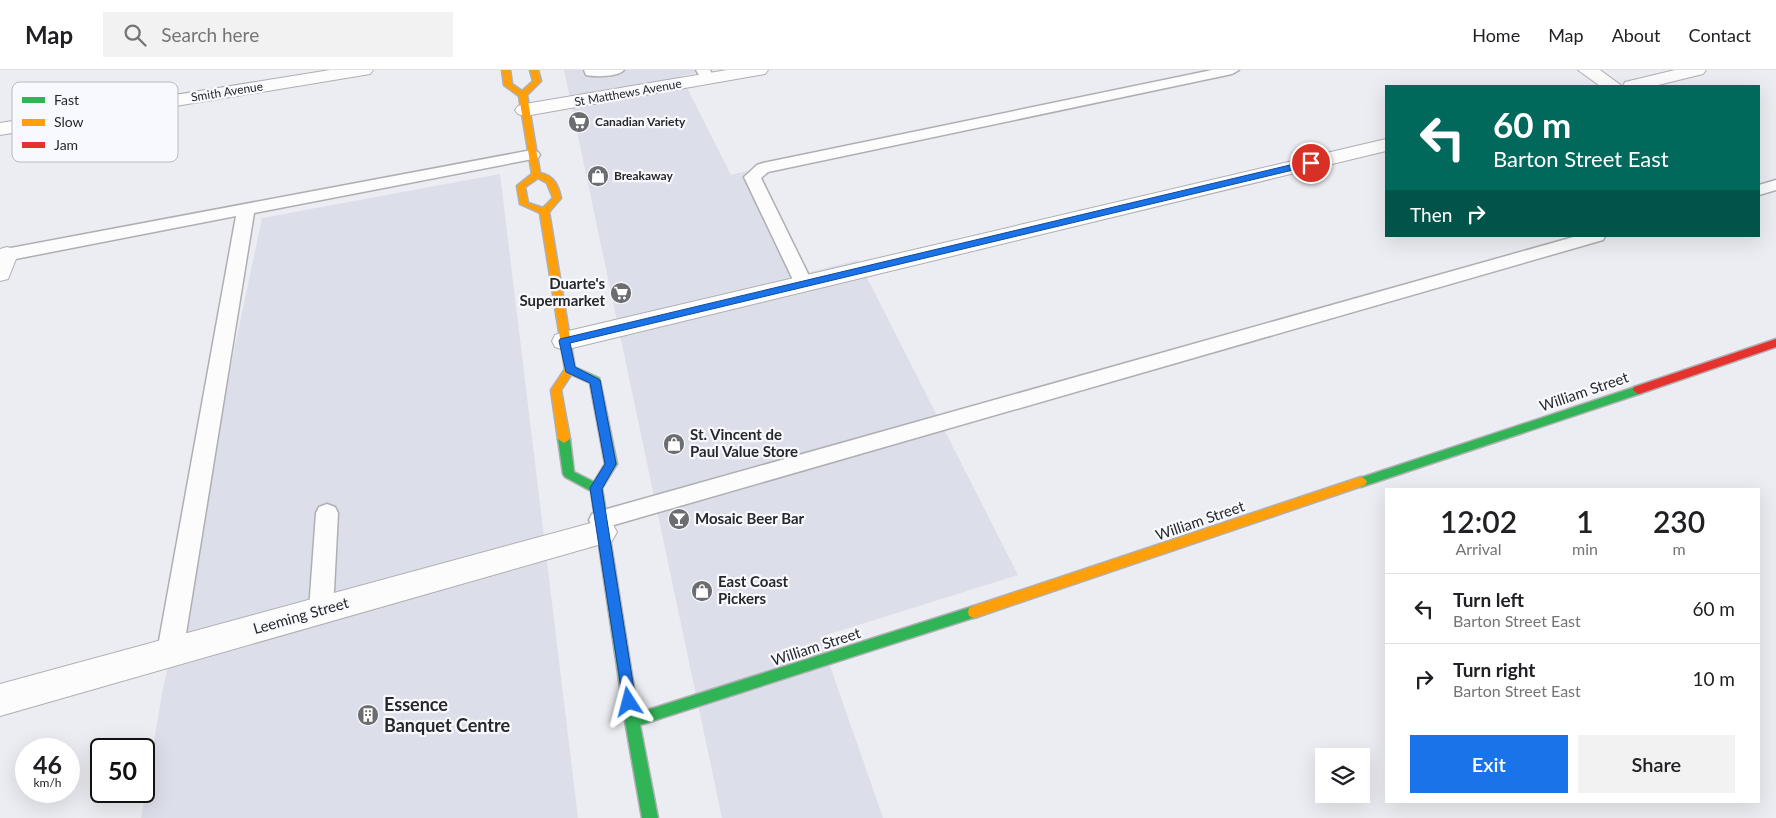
<!DOCTYPE html>
<html lang="en">
<head>
<meta charset="utf-8">
<style>
	body { margin:0; font-family:Lato,sans-serif; background:#f2f2f2; color:#202124; height:100vh; display:flex; flex-direction:column; font-size:19px; white-space:nowrap }
	* { box-sizing:border-box; margin:0 }
	p { font-size:16px; color:#757577 }
	.icon { flex:none; width:28px; height:28px; fill:none; stroke:currentColor; stroke-width:2; stroke-linecap:round; stroke-linejoin:round }
	.map { position:relative; flex:1; overflow:hidden }
	.sheet { position:absolute; left:1385px; top:418px; width:375px; height:315px; display:flex; flex-direction:column; background:#fff; border-radius:0px; box-shadow:0 5px 20px #0002 }
	.sheet>* { flex:none }
	.banner { position:absolute; left:1385px; top:15px; width:375px; height:152px; border-radius:0px; box-shadow:0 5px 20px #0002; background:#00695c; color:#fff; overflow:hidden }
	.tools { position:absolute; left:1315px; top:678px; display:grid; gap:10px }
	.tools a { display:grid; place-items:center; width:55px; height:55px; border-radius:0px; background:#fff; box-shadow:0 5px 20px #0002; font-size:25px }
	.speed { position:absolute; left:15px; top:668px; display:flex; gap:10px; font-size:25px; font-weight:700; text-align:center }
	.speed>* { display:grid; place-content:center; width:65px; height:65px; border-radius:50%; background:#fff; box-shadow:0 5px 20px #0002; line-height:1 }
	.speed small { font-size:12px; font-weight:400 }
	.speed .limit { border:2px solid #111; border-radius:8px; background:#fff; color:#111 }
	.pin { position:absolute; display:grid; place-items:center; width:42px; height:42px; color:#fff; margin:-21px; border:2px solid #fff; border-radius:50%; box-shadow:0 1px 5px #0007 }
	.me { position:absolute; width:55px; margin:-28px; rotate:351deg; stroke-linejoin:round; filter:drop-shadow(0 0 4px #0008) }
	.turn { display:flex; align-items:center; gap:18px; height:105px; padding:0 25px; font-size:22px }
	.turn .icon { width:65px; height:65px; stroke-width:2.5 }
	.turn b { display:block; font-size:35px; line-height:42px }
	.then { display:flex; align-items:center; height:48px; padding:0 25px; background:#0003; gap:10px; font-size:19px }
	.eta { display:flex; justify-content:space-evenly; align-items:center; height:85px; text-align:center }
	.eta b { font-size:30px; font-weight:600; line-height:35px }
	.button { display:flex; gap:10px; margin-top:auto; padding:10px 25px }
	.button a { flex:1; height:58px; border-radius:0px; background:#1a73e8; color:#fff; font-size:20px; font-weight:600; line-height:58px; text-align:center }
	.button a+a { background:#f2f2f2; color:#202124 }
	ul { padding:0; list-style:none }
	li { display:flex; align-items:center; gap:15px; height:70px; padding:0 25px; border-top:1px solid #e0e0e0 }
	li div { flex:1 }
	li b { display:block; font-size:19px }
	li em { font-style:normal }
	header { display:flex; align-items:center; gap:30px; box-sizing:border-box; height:70px; padding:0 25px; background:#fff; border-bottom:1px solid #e0e0e0 }
	header strong { font-size:24px }
	nav { display:flex; gap:28px; margin-inline-start:auto; font-size:18px }
	.search { width:350px; height:45px; background:#f2f2f2; display:flex; align-items:center; gap:12px; box-sizing:border-box; padding:0 18px; border-radius:0px; color:#757577; font-size:19px }
	.map>svg:first-child { display:block }
</style>
</head>
<body>
<header>
<strong>Map</strong>
<div class="search"><svg class="icon" aria-label="search" viewBox="0 0 24 24"><circle cx="10" cy="10" r="6"/><path d="M15 15l6 6"/></svg>Search here</div>
<nav><a>Home</a><a>Map</a><a>About</a><a>Contact</a></nav>
</header>
<div class="map">
<svg width="1776" height="748" viewBox="0 0 1776 748">
	<rect width="100%" height="100%" fill="#ecedf2"/>
	<g fill="#dcdee9">
		<path d="M564 0H709L681 6 731 105 752 100 790 207 858 190 1018 505 820 567 883 748H722Z"/>
		<path d="M500 104 578 748H141L162 624 262 148Z"/>
	</g>
	<g fill="none" stroke-linecap="round" stroke-linejoin="round">
		<g stroke="#afafb3" stroke-width="3">
			<g id="lane">
				<path d="M584 0H624C618 7 595 7 586 5Z"/>
				<path d="M696 0H710L715 9 713 12H703Z"/>
				<path d="M1212 0H1239L1232 4 768 102 761 108 813 214 810 218H798L795 214 744 107 757 95 763 93Z"/>
				<path d="M532 80 538 82 540 85 538 88 254 143 183 582 179 590 170 593 161 590 157 582 236 146 0 192V180Z"/>
				<path d="M1776 110V120L1759 125V115Z"/>
				<path d="M1577 166H1605L1603 170 600 459 592 456 589 450 592 444 600 441Z"/>
				<path d="M327 434 335 437 338 443 333 540 330 547 321 551 312 547 309 540 316 443 319 437Z"/>
			</g>
		</g>
		<g stroke="#afafb3" stroke-width="2">
			<g id="street">
				<path d="M330 0H373L370 4 364 5 0 65V53Z"/>
				<path d="M727 0H768L765 4 759 5 525 46 518 44 515 40 518 36 525 34Z"/>
				<path d="M1578 0H1600L1622 16H1600Z"/>
				<path d="M1675 0H1706L1703 4 1654 16H1623L1625 12Z"/>
				<path d="M1386 69V81L564 280 555 277 552 271 555 265 564 262Z"/>
				<path d="M7 177 15 179 18 184 8 209 0 211V179Z"/>
				<path d="M602 450 612 453 617 462 612 471 0 646V614Z"/>
			</g>
		</g>
		<g stroke="#afafb3" stroke-width="3">
			<g id="fast">
				<path d="M570 295 599 308 600 311 617 394 602 418 638 643 974 536 979 538 980 542 979 546 640 655 658 748H642L625 651 591 421 565 407 563 404 558 369 564 365 570 369 574 402 594 412 605 394 590 313 566 302 565 299Z"/>
				<path d="M1638 316 1643 320 1642 323 1361 417 1357 415 1355 412 1357 409Z"/>
			</g>
		</g>
		<g stroke="#afafb3" stroke-width="3">
			<g id="slow">
				<path d="M502 0H510L512 14 522 21 533 11 530 0H538L541 11 527 25 540 103C554 106 558 115 561 128L549 142 575 299 561 320 570 369 564 373 558 369 551 320 565 299 540 143 520 134 517 116 532 104 519 26 504 15ZM538 108 547 113 553 128 543 138 528 133 525 117Z"/>
				<path d="M1361 407 1365 409 1367 412 1365 415 974 548 969 546 968 542 969 538 974 536Z"/>
			</g>
		</g>
		<g stroke="#afafb3" stroke-width="3">
			<path id="jam" d="M1776 269V277L1642 323 1638 324 1633 320 1634 317Z"/>
		</g>
		<use href="#lane" fill="#fcfcfd" fill-rule="evenodd"/>
		<use href="#street" fill="#fcfcfd" fill-rule="evenodd"/>
		<use href="#fast" fill="#30b455" fill-rule="evenodd"/>
		<use href="#slow" fill="#ff9f0a" fill-rule="evenodd"/>
		<use href="#jam" fill="#e5322d" fill-rule="evenodd"/>
	</g>
	<path fill="#1a73e8" stroke="#114b97" d="M1311 90 1314 91V95L570 273 575 297 600 310 616 394 602 419 636 632 634 637 629 639 624 637 590 418 605 394 590 313 566 302 559 271 560 269Z"/>
	<defs>
		<g id="supermarket-disc" transform="scale(1.125)"><circle r="9.5" fill="#6c6d71" stroke="#f8f9fe"/><path d="M-6-5.5h2.5l.6 2H6L4.5 2H-2.5L-4.4-4H-6ZM-1.5 3.2a1.3 1.3 0 1 0 .1 0ZM3 3.2a1.3 1.3 0 1 0 .1 0Z" fill="#fff"/></g>
		<g id="shop-disc" transform="scale(1.125)"><circle r="9.5" fill="#6c6d71" stroke="#f8f9fe"/><path d="M-5-2.5h2.3a2.7 3.5 0 0 1 5.4 0H5L5.5 6h-11ZM-1.5-2.5h3a1.5 2.3 0 0 0-3 0Z" fill="#fff"/></g>
		<g id="bar-disc" transform="scale(1.125)"><circle r="9.5" fill="#6c6d71" stroke="#f8f9fe"/><path d="M-6-5H6L.8 .8V4.5H3.5V6h-7V4.5H-.8V.8Z" fill="#fff"/></g>
		<g id="building-disc" transform="scale(1.125)"><circle r="9.5" fill="#6c6d71" stroke="#f8f9fe"/><path d="M-4-6H4V6H1V3H-1V6H-4ZM-2.5-4.3h1.7v1.8h-1.7ZM.8-4.3h1.7v1.8H.8ZM-2.5-1h1.7V.8h-1.7ZM.8-1h1.7V.8H.8Z" fill="#fff"/></g>
	</defs>
	<g fill-rule="evenodd">
		<use href="#supermarket-disc" x="579" y="52"/>
		<use href="#shop-disc" x="598" y="106"/>
		<use href="#supermarket-disc" x="621" y="223"/>
		<use href="#shop-disc" x="674" y="374"/>
		<use href="#bar-disc" x="679" y="449"/>
		<use href="#shop-disc" x="702" y="521"/>
		<use href="#building-disc" x="368" y="645"/>
	</g>
	<g text-anchor="middle" stroke-width="4.5" stroke-linejoin="round" paint-order="stroke">
		<g font-size="12" fill="#27282b" stroke="#f8f9fe">
			<text transform="translate(227 22) rotate(-9)" y="4">Smith Avenue</text>
			<text transform="translate(628 23) rotate(-10)" y="4">St Matthews Avenue</text>
		</g>
		<g font-size="12" font-weight="bold" fill="#27282b" stroke="#f8f9fe" text-anchor="start">
			<text x="595" y="56">Canadian Variety</text>
			<text x="614" y="110">Breakaway</text>
		</g>
		<g font-size="15" font-weight="bold" fill="#27282b" stroke="#f8f9fe" text-anchor="start">
			<text x="605" y="219" text-anchor="end">Duarte's<tspan x="605" dy="17">Supermarket</tspan></text>
			<text x="690" y="370">St. Vincent de<tspan x="690" dy="17">Paul Value Store</tspan></text>
			<text x="695" y="454">Mosaic Beer Bar</text>
			<text x="718" y="517">East Coast<tspan x="718" dy="17">Pickers</tspan></text>
		</g>
		<g font-size="15" fill="#27282b" stroke="#f8f9fe">
			<text transform="translate(1584 322) rotate(-19)" y="5">William Street</text>
			<text transform="translate(1200 451) rotate(-19)" y="5">William Street</text>
			<text transform="translate(301 546) rotate(-16)" y="5">Leeming Street</text>
			<text transform="translate(816 577) rotate(-18)" y="5">William Street</text>
		</g>
		<g font-size="18" font-weight="bold" fill="#27282b" stroke="#f8f9fe" text-anchor="start">
			<text x="384" y="641">Essence<tspan x="384" dy="21">Banquet Centre</tspan></text>
		</g>
	</g>
	<rect x="12" y="12" width="166" height="80" rx="8" fill="#f8f9fe" stroke="#b9babf" stroke-width="1"/>
	<rect x="22" y="27" width="23" height="6" fill="#30b455"/>
	<rect x="22" y="49" width="23" height="7" fill="#ff9f0a"/>
	<rect x="22" y="72" width="23" height="6" fill="#e5322d"/>
	<g font-size="14" fill="#27282b">
		<text x="54" y="35">Fast</text>
		<text x="54" y="57">Slow</text>
		<text x="54" y="80">Jam</text>
	</g>
</svg>
<div class="tools">
<a><svg class="icon" aria-label="layers" viewBox="0 0 24 24"><path d="M12 4l9 5-9 5-9-5zM3 14l9 5 9-5"/></svg></a>
</div>
<div class="speed"><div>46<small>km/h</small></div><div class="limit">50</div></div>
<div class="pin" style="left:1311px;top:93px;background:#d93025"><svg class="icon" aria-label="arrive" viewBox="0 0 24 24"><path d="M6 21V4h12l-3 4 3 4H6"/></svg></div>
<svg class="me" style="left:629px;top:632px" viewBox="-20 -20 40 40"><path d="M0-17L14 15 0 8-14 15z" fill="#1a73e8" stroke="#fff" stroke-width="4"/></svg>
<div class="banner">
<div class="turn"><svg class="icon" aria-label="left" viewBox="0 0 24 24"><path d="M17 20v-9H6M10 6l-5 5 5 5"/></svg><div><b>60 m</b>Barton Street East</div></div>
<div class="then">Then<svg class="icon" aria-label="right" viewBox="0 0 24 24"><path d="M7 20v-9h11M14 6l5 5-5 5"/></svg></div>
</div>
<section class="sheet">
<div class="eta">
<div><b>12:02</b><p>Arrival</p></div>
<div><b>1</b><p>min</p></div>
<div><b>230</b><p>m</p></div>
</div>
<ul>
<li><svg class="icon" aria-label="left" viewBox="0 0 24 24"><path d="M17 20v-9H6M10 6l-5 5 5 5"/></svg><div><b>Turn left</b><p>Barton Street East</p></div><em>60 m</em></li>
<li><svg class="icon" aria-label="right" viewBox="0 0 24 24"><path d="M7 20v-9h11M14 6l5 5-5 5"/></svg><div><b>Turn right</b><p>Barton Street East</p></div><em>10 m</em></li>
</ul>
<div class="button"><a>Exit</a><a>Share</a></div>
</section>
</div>
</body>
</html>
